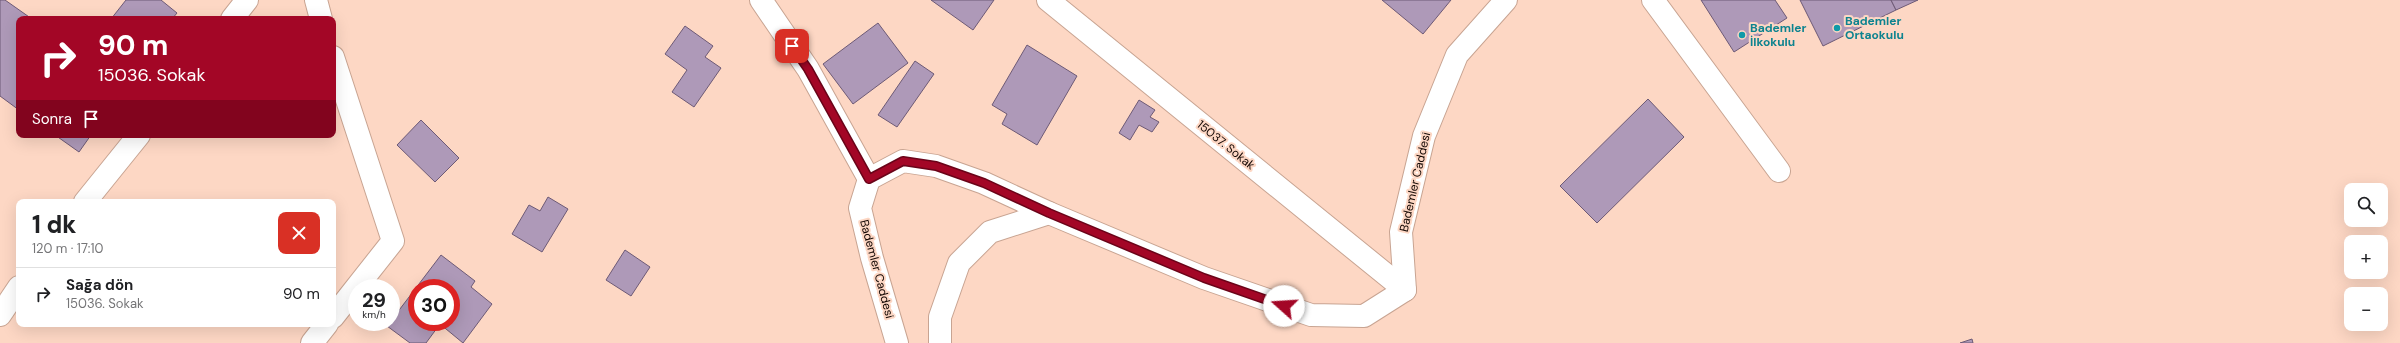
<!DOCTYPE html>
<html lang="tr">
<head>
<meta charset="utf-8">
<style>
	body { margin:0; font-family:"DM Sans",sans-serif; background:#f2f2f2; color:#202124; height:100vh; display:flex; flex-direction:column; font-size:15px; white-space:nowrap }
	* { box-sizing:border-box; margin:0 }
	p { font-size:13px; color:#757577 }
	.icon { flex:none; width:22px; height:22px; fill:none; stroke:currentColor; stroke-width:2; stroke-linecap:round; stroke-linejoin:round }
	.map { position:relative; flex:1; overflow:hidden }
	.drawer { position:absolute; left:16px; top:199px; width:320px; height:128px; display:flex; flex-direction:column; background:#fff; border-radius:8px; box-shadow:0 4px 16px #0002 }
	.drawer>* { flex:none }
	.banner { position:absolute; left:16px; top:16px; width:320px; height:122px; border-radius:8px; box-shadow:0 4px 16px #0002; background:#a30626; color:#fff; overflow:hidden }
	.tools { position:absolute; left:2344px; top:183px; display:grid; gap:8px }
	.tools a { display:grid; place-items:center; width:44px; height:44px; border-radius:8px; background:#fff; box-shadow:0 4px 16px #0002; font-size:20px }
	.speed { position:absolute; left:348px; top:279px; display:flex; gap:8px; font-size:20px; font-weight:700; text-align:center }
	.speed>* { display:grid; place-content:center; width:52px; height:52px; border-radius:50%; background:#fff; box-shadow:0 4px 16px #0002; line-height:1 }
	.speed small { font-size:10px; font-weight:400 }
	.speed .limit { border:6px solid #d22; background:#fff; color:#111 }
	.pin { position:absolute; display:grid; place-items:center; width:34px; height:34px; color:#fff; margin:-17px; border-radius:8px; box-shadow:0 2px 6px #0006 }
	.me { position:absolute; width:44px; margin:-22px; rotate:289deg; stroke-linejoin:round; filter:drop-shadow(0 0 3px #0008) }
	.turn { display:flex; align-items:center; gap:14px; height:84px; padding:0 16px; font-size:18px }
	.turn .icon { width:52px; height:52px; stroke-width:2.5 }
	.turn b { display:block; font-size:28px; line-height:34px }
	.then { display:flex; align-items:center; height:38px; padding:0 16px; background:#0003; gap:8px; font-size:15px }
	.round { display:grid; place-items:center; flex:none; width:42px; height:42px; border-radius:8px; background:#f2f2f2 }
	.overview { display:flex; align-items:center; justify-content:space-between; height:68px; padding:0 16px }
	h1 { font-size:24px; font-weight:800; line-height:30px }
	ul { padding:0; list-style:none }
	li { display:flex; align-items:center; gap:12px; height:52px; padding:0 16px; border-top:1px solid #e0e0e0 }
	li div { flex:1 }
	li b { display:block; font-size:15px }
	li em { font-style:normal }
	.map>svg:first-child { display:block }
</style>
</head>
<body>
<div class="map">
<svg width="2400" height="343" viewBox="0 0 2400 343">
	<rect width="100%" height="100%" fill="#fdd7c4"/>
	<g fill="#ae99b8" stroke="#6d5a76" fill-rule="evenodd">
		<path d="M0 0H5L32 19H19V110L0 96Z"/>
		<path d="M126 0H161L177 13 172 19H111Z"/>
		<path d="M931 0H994L973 30Z"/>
		<path d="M1382 0H1451L1423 34Z"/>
		<path d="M1701 0H1775L1787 18 1734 52Z"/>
		<path d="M1800 0H1891L1896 10 1823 46Z"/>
		<path d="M1891 0H1918L1896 10Z"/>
		<path d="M878 23 908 63 853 104 823 64Z"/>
		<path d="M685 26 713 46 705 57 721 68 694 107 672 92 687 70 665 54Z"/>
		<path d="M1027 45 1077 76 1037 145 1002 124 1007 114 992 105Z"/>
		<path d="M915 61 934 74 897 127 878 115Z"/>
		<path d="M1648 99 1684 137 1597 223 1560 186Z"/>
		<path d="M1139 100 1155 110 1150 117 1159 122 1152 132 1139 125 1130 140 1119 133Z"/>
		<path d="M421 120 459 158 435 182 397 145Z"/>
		<path d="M55 135H91L79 152Z"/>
		<path d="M548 197 568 209 542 252 512 234 529 205 540 211Z"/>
		<path d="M625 250 650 267 631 296 606 280Z"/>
		<path d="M441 255 475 281 471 287 492 304 463 343 440 324 426 343H410L387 326ZM417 288H451V322H417Z"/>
		<path d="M1972 339 1973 343H1960Z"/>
	</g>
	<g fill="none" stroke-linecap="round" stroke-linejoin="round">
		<g stroke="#c8a492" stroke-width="24">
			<g id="street">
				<path d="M316 0 321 19"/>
				<path d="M761 0 808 69 869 179"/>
				<path d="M1048 0 1405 290"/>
				<path d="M1653 0 1779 171"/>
				<path d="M333 57 393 241 333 317"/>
				<path d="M312 343 327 324"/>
				<path d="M897 343 872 258 860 208 869 179 903 161 936 166 984 183 1049 213 1204 278 1311 315 1364 316 1405 290 1401 232 1424 136 1457 55 1506 0"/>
				<path d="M940 343V317L959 263 990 232 1049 213"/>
			</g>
		</g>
		<g stroke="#c8a492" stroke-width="24">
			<g id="secondary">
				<path d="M232 19 247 0"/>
				<path d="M85 202 139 135"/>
				<path d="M0 315 19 287"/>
			</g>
		</g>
		<use href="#street" stroke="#fff" stroke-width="22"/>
		<use href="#secondary" stroke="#fff" stroke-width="22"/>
	</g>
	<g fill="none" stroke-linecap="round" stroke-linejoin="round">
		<g stroke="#6a0419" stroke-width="10">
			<path id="route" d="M792 46 808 69 869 179 903 161 936 166 984 183 1049 213 1204 278 1284 306"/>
		</g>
		<use href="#route" stroke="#a30626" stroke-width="7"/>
	</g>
	<g fill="#0f9aa8" stroke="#fdd7c4" stroke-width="1.5">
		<circle cx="1837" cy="28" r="4"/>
		<circle cx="1742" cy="35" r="4"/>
	</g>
	<g text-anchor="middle" stroke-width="4" stroke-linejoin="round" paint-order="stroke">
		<g font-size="12" font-weight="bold" fill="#0d838f" stroke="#fdd7c4" text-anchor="start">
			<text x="1845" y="25">Bademler<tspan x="1845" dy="14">Ortaokulu</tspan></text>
			<text x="1750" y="32">Bademler<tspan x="1750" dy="14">İlkokulu</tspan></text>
		</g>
		<g font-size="12" fill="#140804" stroke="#fdd7c4">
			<text transform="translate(1226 145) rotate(39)" y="4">15037. Sokak</text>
			<text transform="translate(1415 182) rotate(-77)" y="4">Bademler Caddesi</text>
			<text transform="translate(877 269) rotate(75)" y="4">Bademler Caddesi</text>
		</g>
	</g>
</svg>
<div class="tools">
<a><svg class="icon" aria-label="search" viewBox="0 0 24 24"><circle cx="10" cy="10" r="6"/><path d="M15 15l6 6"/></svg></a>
<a>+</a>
<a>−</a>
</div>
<div class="speed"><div>29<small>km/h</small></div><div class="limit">30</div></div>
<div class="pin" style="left:792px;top:46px;background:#d93025"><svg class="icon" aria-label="arrive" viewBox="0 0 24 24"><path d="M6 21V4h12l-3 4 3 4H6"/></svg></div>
<svg class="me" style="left:1284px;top:306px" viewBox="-20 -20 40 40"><circle r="19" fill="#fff"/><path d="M0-13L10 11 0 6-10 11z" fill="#a30626"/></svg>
<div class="banner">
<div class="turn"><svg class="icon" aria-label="right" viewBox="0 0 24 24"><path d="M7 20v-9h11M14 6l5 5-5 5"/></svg><div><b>90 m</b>15036. Sokak</div></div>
<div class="then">Sonra<svg class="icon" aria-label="arrive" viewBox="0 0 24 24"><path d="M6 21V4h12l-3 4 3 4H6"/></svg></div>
</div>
<section class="drawer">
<div class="overview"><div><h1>1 dk</h1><p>120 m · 17:10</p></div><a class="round" style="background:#d93025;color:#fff"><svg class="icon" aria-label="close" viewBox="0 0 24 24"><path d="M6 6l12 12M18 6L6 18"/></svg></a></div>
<ul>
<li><svg class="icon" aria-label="right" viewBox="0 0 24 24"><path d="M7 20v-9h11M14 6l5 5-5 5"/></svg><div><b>Sağa dön</b><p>15036. Sokak</p></div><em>90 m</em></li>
</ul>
</section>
</div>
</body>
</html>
